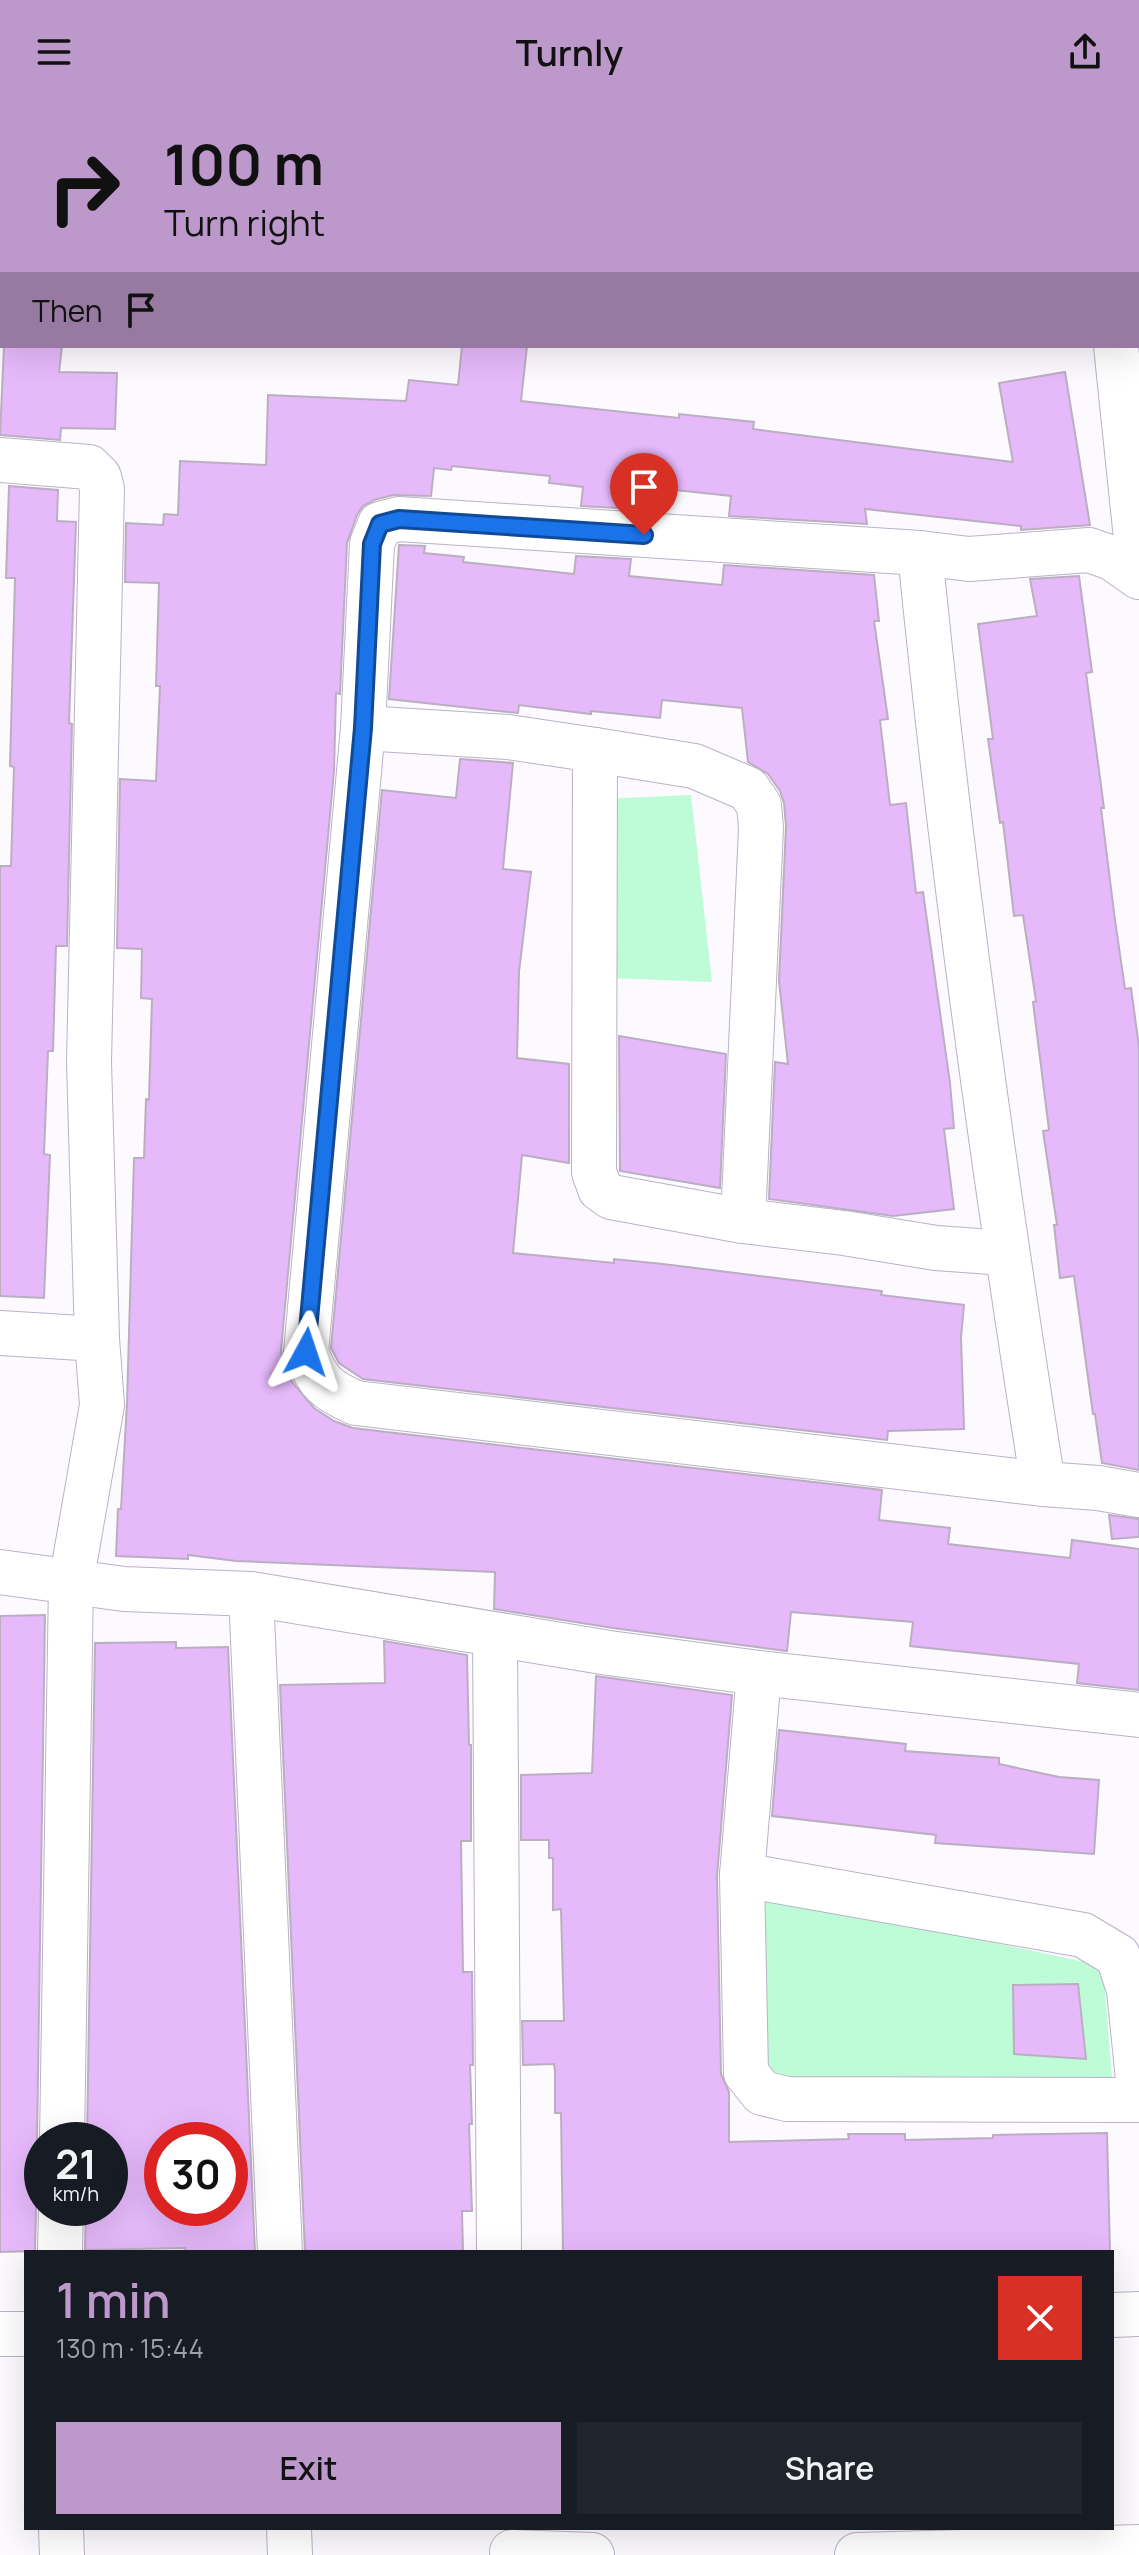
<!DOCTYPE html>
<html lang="en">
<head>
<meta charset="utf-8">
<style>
	body { margin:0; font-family:Manrope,sans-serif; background:#20242c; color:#f1f3f6; height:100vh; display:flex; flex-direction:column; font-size:30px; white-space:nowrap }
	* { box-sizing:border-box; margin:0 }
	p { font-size:26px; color:#9ea1a6 }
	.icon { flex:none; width:44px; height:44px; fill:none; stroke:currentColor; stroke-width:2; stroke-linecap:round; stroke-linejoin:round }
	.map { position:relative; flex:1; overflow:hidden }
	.details { position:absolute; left:24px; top:2146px; width:1090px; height:280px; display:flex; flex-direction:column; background:#171b24; border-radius:0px; box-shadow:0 8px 32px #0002 }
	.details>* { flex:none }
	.top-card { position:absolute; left:0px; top:0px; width:1140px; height:244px; box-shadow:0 8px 32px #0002; background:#bd98cb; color:#111; overflow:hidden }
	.speed { position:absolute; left:24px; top:2018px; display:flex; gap:16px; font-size:40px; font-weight:700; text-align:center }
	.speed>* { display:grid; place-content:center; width:104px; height:104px; border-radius:50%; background:#171b24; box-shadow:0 8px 32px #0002; line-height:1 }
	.speed small { font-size:20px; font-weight:400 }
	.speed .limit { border:12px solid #d22; background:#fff; color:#111 }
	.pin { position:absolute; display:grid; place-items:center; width:68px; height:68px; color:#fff; margin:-82px -34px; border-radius:50% 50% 50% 0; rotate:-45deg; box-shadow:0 0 8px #0007 }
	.pin .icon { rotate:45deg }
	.me { position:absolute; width:88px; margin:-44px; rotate:5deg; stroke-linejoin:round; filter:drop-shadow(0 0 6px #0008) }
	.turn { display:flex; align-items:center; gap:28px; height:168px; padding:0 32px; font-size:36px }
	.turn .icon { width:104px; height:104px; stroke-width:2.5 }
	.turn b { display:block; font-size:56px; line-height:68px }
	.then { display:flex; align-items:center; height:76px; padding:0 32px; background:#0003; gap:16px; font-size:30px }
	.round { display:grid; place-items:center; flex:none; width:84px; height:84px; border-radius:0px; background:#20242c }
	.headline { display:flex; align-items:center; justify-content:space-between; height:136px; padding:0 32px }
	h1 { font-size:48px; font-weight:600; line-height:60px; color:#bd98cb }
	.action { display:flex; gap:16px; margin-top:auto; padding:16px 32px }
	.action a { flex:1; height:92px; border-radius:0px; background:#bd98cb; color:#111; font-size:32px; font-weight:600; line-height:92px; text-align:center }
	.action a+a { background:#20242c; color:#f1f3f6 }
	header { display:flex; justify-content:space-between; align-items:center; height:104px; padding:0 32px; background:#bd98cb; color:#111; font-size:36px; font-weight:600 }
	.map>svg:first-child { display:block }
</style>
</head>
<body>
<header><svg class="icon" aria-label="menu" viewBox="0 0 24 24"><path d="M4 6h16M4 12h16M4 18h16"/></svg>Turnly<svg class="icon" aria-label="share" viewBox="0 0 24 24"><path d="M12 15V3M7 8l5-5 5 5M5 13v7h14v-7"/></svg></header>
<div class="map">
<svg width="1139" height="2451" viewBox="0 0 1139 2451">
	<rect width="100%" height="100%" fill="#fcfaff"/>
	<g fill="#bdfcd7">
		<path d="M691 691 712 878 609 874 602 695Z"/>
		<path d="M753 1787 1103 1862 1113 1986 773 1991 751 1968Z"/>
	</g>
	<g fill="#e6b9fb" stroke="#bbaec1" stroke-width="2" fill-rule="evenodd">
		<path d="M4 242H62L59 268 117 269 115 325 61 324 60 336 0 331Z"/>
		<path d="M462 242H527L521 297 679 314V310L754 318 753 325 1013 358 999 279 1065 268 1090 421 1021 426V422L865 405 867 420 729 412 731 392 638 382 636 405 581 402 583 383 549 379 550 372 452 362 451 366 434 364 431 392 393 391 374 396 363 402 357 411 347 439 340 590 336 589 334 667 281 1246 283 1258 292 1278 314 1304 334 1317 353 1324 882 1386 879 1416 950 1424 948 1440 1070 1454 1072 1436 1139 1445V1586L1077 1579 1079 1560 910 1542 913 1518 791 1508 787 1547 613 1524 494 1505 495 1468 236 1457 188 1451V1455L116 1452 118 1405H121L127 1299 134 1054H144L146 995 149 996 152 895 141 894 142 845 117 844 120 675 156 677 160 582H156L159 479 125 478 126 419 163 421 164 410 178 411 180 357 266 361 268 291 406 297 409 276 458 281Z"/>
		<path d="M9 382 58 386 57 417 76 418 69 619 72 620 67 842H56L53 947H48L44 1050 50 1051 44 1194 0 1192V762H11L14 663 10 662 15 474H6Z"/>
		<path d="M399 441 425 442 424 449 464 453 463 458 574 470 576 452 631 455 629 472 722 481 724 461 874 471 879 517H874L888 615 880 616 890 701 906 699 916 789 923 788 950 979 954 1024 944 1025 954 1105 893 1112 769 1095 775 958 788 960 779 877 786 722 784 699 780 687 768 670 748 658 742 604 662 596 660 614 591 607V610L519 601 518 609 389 595Z"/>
		<path d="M1079 472 1092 568 1086 569 1104 704H1101L1115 816 1125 885 1131 884 1139 943V1366L1102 1359 1095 1310H1093L1074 1172 1060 1174 1054 1121H1057L1043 1027 1049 1026 1033 898 1036 897 1023 811 1014 812 1003 718 1000 719 988 635H993L978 520 1037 512 1030 475Z"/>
		<path d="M460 655 513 659 503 765 531 768 519 868 517 954 569 960V1059L522 1051 513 1149 614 1159V1155L663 1160 882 1187 881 1191 964 1201 961 1233 964 1325 888 1327 887 1336 363 1275 339 1259 331 1244 382 686 456 694Z"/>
		<path d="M619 932 726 950 720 1084 620 1067Z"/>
		<path d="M1109 1411 1139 1415V1433L1112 1435Z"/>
		<path d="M45 1511 37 2036 42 2050V2089L36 2103 35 2147 0 2148V1512Z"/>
		<path d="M384 1537 467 1551 469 1641H471V1737H461L463 1868H472L473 1961H470L472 2020H469L472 2107H462L463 2148H305L280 1581 385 1579Z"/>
		<path d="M176 1538V1544L228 1543 255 2148H185V2144L85 2146 86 2104H110V2036H87L95 1539ZM162 2036H230V2104H162Z"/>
		<path d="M596 1572 732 1591 717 1772 721 1970 729 1988V2038L849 2035 848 2030H905V2036L993 2034V2031L1107 2029 1110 2148H563L561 2009H555V1967L554 1960 523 1961 522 1917H564L561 1805 553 1806V1754H549V1736H521V1671L592 1669Z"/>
		<path d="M779 1626 906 1640 905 1647 999 1654V1660L1059 1673 1099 1676 1094 1750 935 1739 936 1731 772 1712Z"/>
		<path d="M1078 1880 1086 1955 1014 1950 1013 1881Z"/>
	</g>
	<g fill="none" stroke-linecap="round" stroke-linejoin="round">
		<g stroke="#bab2c6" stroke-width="46">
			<g id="minor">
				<path d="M369 2 370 0"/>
				<path d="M0 36H2"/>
				<path d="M1116 242 1139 463"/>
				<path d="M0 356 89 363 99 373 102 385 89 958 97 1235 102 1301 71 1479 62 2036"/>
				<path d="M920 449C951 760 994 1071 1043 1380"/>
				<path d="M1139 473 1112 454 1089 446 969 455 920 449 399 415 380 420 372 440 363 624 306 1248C318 1279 326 1286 356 1299L1043 1380 1098 1384 1139 1391"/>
				<path d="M363 624 508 633 595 646 594 1068 600 1085 611 1093 743 1117 844 1129 936 1144 1006 1149"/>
				<path d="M595 646 694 662 748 685 759 701 761 724 743 1117"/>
				<path d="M0 1229 97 1235"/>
				<path d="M0 1468 124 1485 251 1490 609 1549 759 1569 1139 1611"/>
				<path d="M251 1490 280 2148"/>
				<path d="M495 1531 499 2148"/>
				<path d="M759 1569 742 1771 1083 1831 1118 1852 1129 1886 1139 1985"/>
				<path d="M742 1771 746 1969 762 1989 787 1995 1139 1996"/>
				<path d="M60 2148 61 2104"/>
				<path d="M1112 2211 1139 2210"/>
				<path d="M0 2230H26"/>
				<path d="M61 2424 62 2451"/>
				<path d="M289 2424 290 2451"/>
				<path d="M512 2448 592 2451"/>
				<path d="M857 2451 1139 2443"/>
			</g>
		</g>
		<use href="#minor" stroke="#fff" stroke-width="44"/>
	</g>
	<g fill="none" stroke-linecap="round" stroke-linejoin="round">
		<g stroke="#114b97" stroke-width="20">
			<path id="route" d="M306 1248 363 624 372 440 380 420 399 415 644 431"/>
		</g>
		<use href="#route" stroke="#1a73e8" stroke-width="14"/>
	</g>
</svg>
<div class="speed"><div>21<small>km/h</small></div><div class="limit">30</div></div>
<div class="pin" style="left:644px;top:431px;background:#d93025"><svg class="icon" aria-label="arrive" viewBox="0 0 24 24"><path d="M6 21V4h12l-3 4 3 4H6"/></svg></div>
<svg class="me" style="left:306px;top:1248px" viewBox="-20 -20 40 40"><path d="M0-17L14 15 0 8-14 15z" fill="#1a73e8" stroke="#fff" stroke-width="4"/></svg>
<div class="top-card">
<div class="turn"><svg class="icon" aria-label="right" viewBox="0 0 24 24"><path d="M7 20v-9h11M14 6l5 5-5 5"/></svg><div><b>100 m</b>Turn right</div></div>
<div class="then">Then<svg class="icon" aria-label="arrive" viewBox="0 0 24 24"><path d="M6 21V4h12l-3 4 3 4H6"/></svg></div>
</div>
<section class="details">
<div class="headline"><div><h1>1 min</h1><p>130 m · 15:44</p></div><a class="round" style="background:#d93025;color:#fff"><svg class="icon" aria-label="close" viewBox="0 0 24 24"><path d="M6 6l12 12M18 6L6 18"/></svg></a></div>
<div class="action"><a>Exit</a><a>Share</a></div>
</section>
</div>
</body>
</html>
